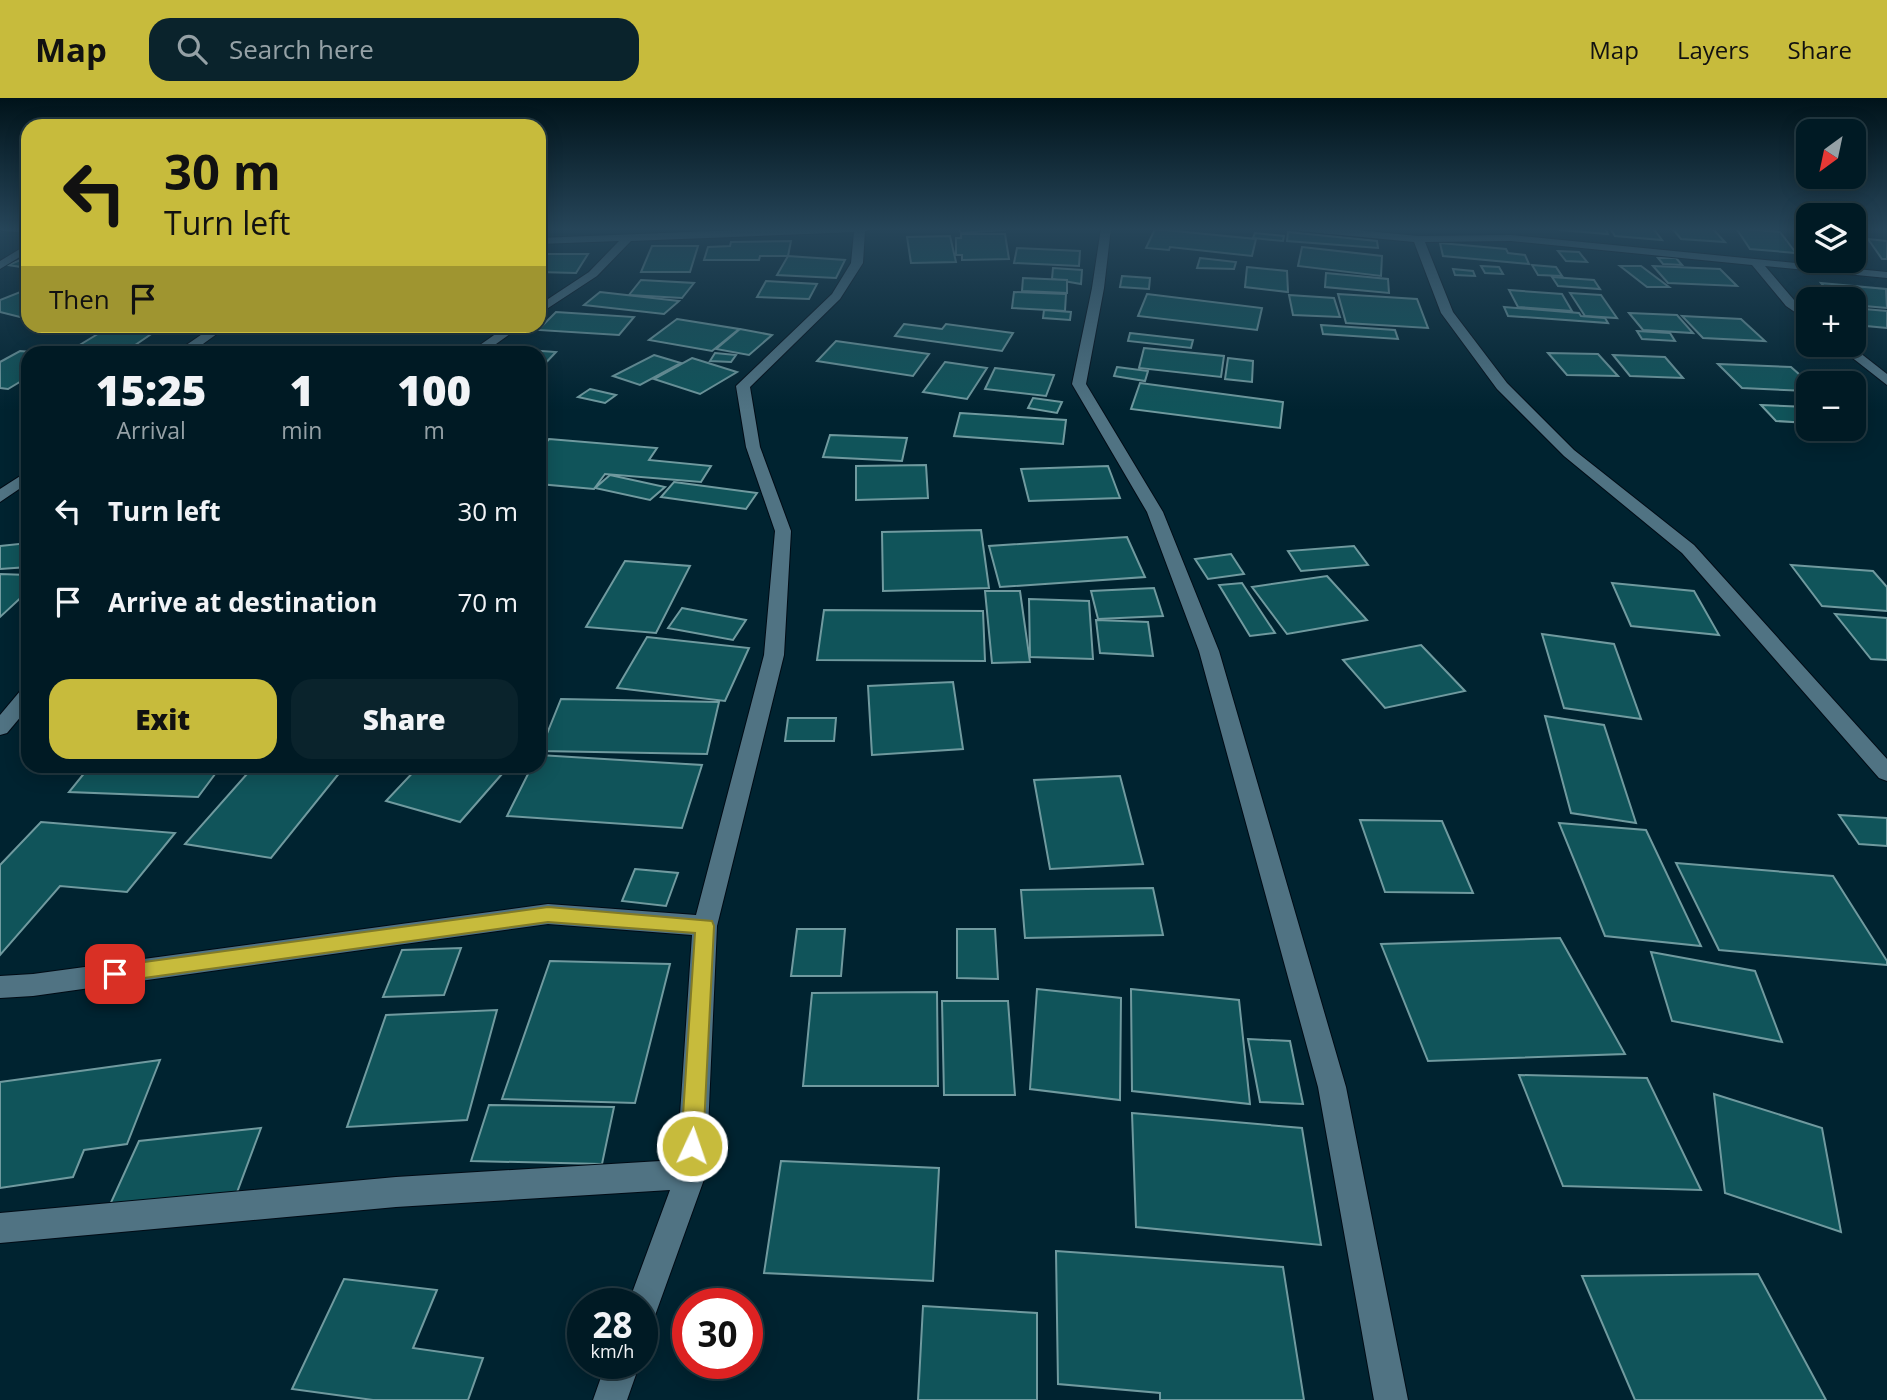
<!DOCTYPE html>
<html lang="en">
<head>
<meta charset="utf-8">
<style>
	body { margin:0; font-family:"Open Sans",sans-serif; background:#0a232c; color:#f1f3f6; height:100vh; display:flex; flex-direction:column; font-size:26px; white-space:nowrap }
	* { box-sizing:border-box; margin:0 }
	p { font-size:23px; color:#95a1a6 }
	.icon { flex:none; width:38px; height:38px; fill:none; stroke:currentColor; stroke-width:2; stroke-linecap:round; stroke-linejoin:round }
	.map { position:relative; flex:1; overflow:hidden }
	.panel { position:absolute; left:21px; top:248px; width:525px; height:427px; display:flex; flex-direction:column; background:#001a24; border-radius:21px; box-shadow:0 4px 18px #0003,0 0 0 2px #223841 }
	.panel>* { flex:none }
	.guide { position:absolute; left:21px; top:21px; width:525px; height:214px; border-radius:21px; box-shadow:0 4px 18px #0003,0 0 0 2px #223841; background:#c7bb3c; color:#111; overflow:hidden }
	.needle { width:46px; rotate:213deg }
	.tools { position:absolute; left:1796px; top:21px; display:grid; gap:14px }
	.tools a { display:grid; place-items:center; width:70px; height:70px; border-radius:14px; background:#001a24; box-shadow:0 4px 18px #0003,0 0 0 2px #223841; font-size:35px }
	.speed { position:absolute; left:567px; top:1190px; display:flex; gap:14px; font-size:35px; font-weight:700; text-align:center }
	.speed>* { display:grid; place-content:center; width:91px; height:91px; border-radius:50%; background:#001a24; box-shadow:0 4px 18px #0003,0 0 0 2px #223841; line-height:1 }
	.speed small { font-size:18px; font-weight:400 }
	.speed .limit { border:10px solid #d22; background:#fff; color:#111 }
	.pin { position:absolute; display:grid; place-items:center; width:60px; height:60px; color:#fff; margin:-30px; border-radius:14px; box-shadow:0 4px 10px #0006 }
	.me { position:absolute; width:77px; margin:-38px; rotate:3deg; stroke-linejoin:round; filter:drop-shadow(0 0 5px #0008) }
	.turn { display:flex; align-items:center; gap:24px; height:147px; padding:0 28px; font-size:32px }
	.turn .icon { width:91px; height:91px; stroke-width:2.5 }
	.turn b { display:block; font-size:49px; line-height:60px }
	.then { display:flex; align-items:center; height:66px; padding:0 28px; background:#0003; gap:14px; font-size:26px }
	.eta { display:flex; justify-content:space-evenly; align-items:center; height:119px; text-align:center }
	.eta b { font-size:42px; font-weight:800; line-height:49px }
	.cta { display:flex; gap:14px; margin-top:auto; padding:14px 28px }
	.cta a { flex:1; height:80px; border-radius:21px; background:#c7bb3c; color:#111; font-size:28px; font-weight:800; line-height:80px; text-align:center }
	.cta a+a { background:#0a232c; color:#f1f3f6 }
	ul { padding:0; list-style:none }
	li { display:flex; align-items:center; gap:21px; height:91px; padding:0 28px }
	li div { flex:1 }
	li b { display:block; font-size:26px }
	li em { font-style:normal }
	header { display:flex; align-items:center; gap:42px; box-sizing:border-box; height:98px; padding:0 35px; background:#c7bb3c; color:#111 }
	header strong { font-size:33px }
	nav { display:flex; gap:38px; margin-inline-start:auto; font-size:24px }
	.search { width:490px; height:63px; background:#0a232c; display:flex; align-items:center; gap:18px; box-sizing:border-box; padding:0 24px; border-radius:21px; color:#95a1a6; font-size:26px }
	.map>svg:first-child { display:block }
</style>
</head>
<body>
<header>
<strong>Map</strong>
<div class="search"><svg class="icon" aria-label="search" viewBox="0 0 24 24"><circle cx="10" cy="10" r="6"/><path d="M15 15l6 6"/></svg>Search here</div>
<nav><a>Map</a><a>Layers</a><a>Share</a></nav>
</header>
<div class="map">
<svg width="1887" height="1302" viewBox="0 0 1887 1302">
	<rect width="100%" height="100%" fill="#002330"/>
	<g fill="#10545a" stroke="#709a9f" stroke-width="2">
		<path d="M959 130H1002L1004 132 961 135Z"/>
		<path d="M1559 130H1605L1608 136 1560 132Z"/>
		<path d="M1610 130H1653L1662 142 1615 138Z"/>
		<path d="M1672 130 1713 131 1725 144 1681 141Z"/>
		<path d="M1736 130 1780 134 1796 155 1750 151Z"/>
		<path d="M1155 131 1256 141 1252 158 1170 149 1169 152 1146 150Z"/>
		<path d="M1288 134 1377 143 1378 150 1287 143Z"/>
		<path d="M1255 135 1284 138 1283 143 1253 140Z"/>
		<path d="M961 136H1005L1009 161 962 162V157H956V140H961Z"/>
		<path d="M950 138 956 164 911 165 907 139Z"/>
		<path d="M1853 141 1864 165 1850 163H1853Z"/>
		<path d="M1868 141 1887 143V161H1882Z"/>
		<path d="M791 143 788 158H760L759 162H704L708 149 730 148 731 144Z"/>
		<path d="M1440 145 1506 151 1508 155 1525 157 1529 166 1443 158Z"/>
		<path d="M652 148H698L690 174H641Z"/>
		<path d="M1302 149 1382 158 1381 178 1298 168Z"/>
		<path d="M1017 150 1080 153 1079 168 1014 165Z"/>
		<path d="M1558 153 1579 154 1587 164 1566 163Z"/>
		<path d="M539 156H588L576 175 539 174Z"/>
		<path d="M788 158 845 162 836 180 777 177Z"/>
		<path d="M28 159V170L8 167Z"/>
		<path d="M1200 160 1236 164 1234 171 1197 170Z"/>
		<path d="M1658 160H1676L1682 167 1663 166Z"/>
		<path d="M1532 167 1556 169 1562 178 1538 177Z"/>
		<path d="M1481 168 1499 169 1503 176 1485 175Z"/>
		<path d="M1620 168H1641L1669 189H1647Z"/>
		<path d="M1653 168 1720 171 1737 188 1668 185Z"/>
		<path d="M1247 169 1287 173 1288 194 1245 189Z"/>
		<path d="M1053 170 1082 172 1081 186 1052 181Z"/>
		<path d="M1453 171 1473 173 1475 178 1455 177Z"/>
		<path d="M1326 175 1388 181 1389 195 1325 189Z"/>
		<path d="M1122 178 1150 180 1149 191 1120 189Z"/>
		<path d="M1552 179 1594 182 1600 191 1558 188Z"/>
		<path d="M1023 180 1067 182V195L1022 193Z"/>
		<path d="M641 182 694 185 682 200 629 197Z"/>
		<path d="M766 183 817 186 809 201 757 199Z"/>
		<path d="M1821 185 1886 191 1887 210 1853 207V201H1835Z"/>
		<path d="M28 191V221L0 214V202Z"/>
		<path d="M1509 192 1562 196 1572 213 1518 209Z"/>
		<path d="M600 194 679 203 664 216 584 207Z"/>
		<path d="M1014 194 1066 196 1065 213 1012 210Z"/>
		<path d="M1570 195 1601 197 1617 220 1585 218Z"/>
		<path d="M1147 196 1262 210 1257 232 1138 218Z"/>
		<path d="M1338 196 1417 201 1428 230 1346 225Z"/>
		<path d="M1289 197 1334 200 1340 219 1293 217Z"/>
		<path d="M1504 209 1579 215 1581 218 1605 220 1608 225 1508 218Z"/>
		<path d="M1853 210 1887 213V230L1866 228 1853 216Z"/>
		<path d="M1044 212 1071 214 1070 222 1043 220Z"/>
		<path d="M556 214 634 219 619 237 538 232Z"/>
		<path d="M1629 215 1677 217 1693 235 1643 232Z"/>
		<path d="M1682 218 1741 221 1765 243 1703 240Z"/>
		<path d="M677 221 739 231 712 253 649 242Z"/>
		<path d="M904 226 942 231 946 226 1013 235 1002 253 895 238Z"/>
		<path d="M1321 227 1395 232 1398 241 1323 236Z"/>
		<path d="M111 228H163L122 256 68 254Z"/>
		<path d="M740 231 772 237 749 257 716 251Z"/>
		<path d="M1637 233 1670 235 1675 243 1642 241Z"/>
		<path d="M1130 235 1193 242 1191 250 1128 243Z"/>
		<path d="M836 243 929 256 913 278 817 263Z"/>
		<path d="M488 249 556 254 539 272V256H481Z"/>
		<path d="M1144 250 1224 258 1221 279 1139 270Z"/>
		<path d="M20 253 56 256H28V279L8 291 0 290V264Z"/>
		<path d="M715 255 736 257 731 264 710 263Z"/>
		<path d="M1548 255 1598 256 1618 278 1567 277Z"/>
		<path d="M654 257 681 265 640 287 613 278Z"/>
		<path d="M1613 257 1665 259 1683 280 1630 278Z"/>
		<path d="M692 260 737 274 700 296 654 281Z"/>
		<path d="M1228 260 1253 263 1252 284 1225 281Z"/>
		<path d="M945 264 987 270 967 301 923 294Z"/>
		<path d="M1718 266 1791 269 1809 285 1808 293 1742 290Z"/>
		<path d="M1117 269 1148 273 1145 283 1114 278Z"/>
		<path d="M995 270 1054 277 1046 298 985 291Z"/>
		<path d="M1140 285 1283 304 1280 330 1131 311Z"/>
		<path d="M590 291 616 297 605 305 578 299Z"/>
		<path d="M1033 300 1062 304 1057 315 1028 310Z"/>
		<path d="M1761 307 1808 309V325L1776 323Z"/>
		<path d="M960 315 1066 322 1063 346 954 338Z"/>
		<path d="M830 337 907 340 902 363 823 359Z"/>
		<path d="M549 341 657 350 649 362 711 368 701 384 605 376 594 391 539 386V354Z"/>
		<path d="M926 367 928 400 856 402V368Z"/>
		<path d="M1108 368 1120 400 1029 403 1021 371Z"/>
		<path d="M610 377 665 389 650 402 595 390Z"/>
		<path d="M674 384 757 395 746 411 661 399Z"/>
		<path d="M981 432 989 490 883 493 882 434Z"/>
		<path d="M1127 439 1145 479 1000 489 989 448Z"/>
		<path d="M28 445V469L0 471V448Z"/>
		<path d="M1354 448 1368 467 1301 473 1288 453Z"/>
		<path d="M1231 456 1244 476 1208 481 1195 461Z"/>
		<path d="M625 463 690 468 656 535 586 529Z"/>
		<path d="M1791 467 1873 473 1887 489V513L1822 508Z"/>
		<path d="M0 476 28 477V493L0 519Z"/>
		<path d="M1327 478 1367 522 1287 536 1252 489Z"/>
		<path d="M1242 485 1275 535 1250 538 1219 487Z"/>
		<path d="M1612 485 1694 493 1719 537 1631 528Z"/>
		<path d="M1154 490 1163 518 1098 521 1091 493Z"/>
		<path d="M985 493H1020L1030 564 992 565Z"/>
		<path d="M1029 501 1089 503 1093 561 1030 559Z"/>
		<path d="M682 510 746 522 733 542 668 530Z"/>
		<path d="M824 512 983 513 985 563 817 562Z"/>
		<path d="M1835 516 1887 520V562L1871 561Z"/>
		<path d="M1096 522 1148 524 1153 558 1100 555Z"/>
		<path d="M1542 536 1614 546 1641 621 1564 610Z"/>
		<path d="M647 539 749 550 725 603 617 590Z"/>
		<path d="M1421 547 1465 593 1385 610 1343 562Z"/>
		<path d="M953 584 963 651 872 657 868 588Z"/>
		<path d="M561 601 719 604 707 656 540 653Z"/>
		<path d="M1545 618 1604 627 1636 725 1571 715Z"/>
		<path d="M788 620H836L834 643H785Z"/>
		<path d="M539 657 702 667 682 730 507 718 532 668H539Z"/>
		<path d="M90 668H221L198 699 69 694Z"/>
		<path d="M254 668H345L271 760 185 746Z"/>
		<path d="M419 668H509L460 724 386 703Z"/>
		<path d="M1120 678 1143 766 1050 771 1034 682Z"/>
		<path d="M1839 717 1887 720V748L1859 746Z"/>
		<path d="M1360 722 1442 723 1473 795 1385 794Z"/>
		<path d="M41 724 175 735 127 794 60 788 0 857V767Z"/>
		<path d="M1559 725 1646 732 1701 848 1605 838Z"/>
		<path d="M1676 765 1833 778 1887 863V867L1719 852Z"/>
		<path d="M635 771 678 775 666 808 622 803Z"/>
		<path d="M1153 790 1163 837 1025 840 1021 792Z"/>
		<path d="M797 831H845L841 878H791Z"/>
		<path d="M957 831H995L998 881 957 880Z"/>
		<path d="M1560 840 1625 956 1428 963 1381 846Z"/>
		<path d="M461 850 444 897 383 899 402 852Z"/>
		<path d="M1651 854 1755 873 1782 944 1672 923Z"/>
		<path d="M550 863 670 866 635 1005 502 1001Z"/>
		<path d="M1037 891 1121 900 1120 1002 1030 991Z"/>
		<path d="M1131 891 1239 902 1250 1006 1132 993Z"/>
		<path d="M937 894 938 988H803L812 895Z"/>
		<path d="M942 903H1008L1015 997H944Z"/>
		<path d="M497 912 467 1022 347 1029 386 917Z"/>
		<path d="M1248 941 1290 943 1303 1006 1260 1004Z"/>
		<path d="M160 962 127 1046 84 1052 73 1079 0 1090V984Z"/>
		<path d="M1519 977 1647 980 1701 1092 1563 1088Z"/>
		<path d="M1714 996 1822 1030 1841 1134 1725 1095Z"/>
		<path d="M489 1007 614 1009 602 1066 471 1063Z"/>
		<path d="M1132 1015 1302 1030 1321 1147 1136 1129Z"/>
		<path d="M261 1030 236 1097 108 1111 139 1043Z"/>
		<path d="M781 1063 939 1070 933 1183 764 1175Z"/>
		<path d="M1056 1153 1283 1169 1304 1302H1160V1295L1058 1286Z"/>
		<path d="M1758 1176 1826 1302H1635L1582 1178Z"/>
		<path d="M344 1181 437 1192 413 1250 483 1260 468 1302H373L292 1291Z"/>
		<path d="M923 1208 1037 1215V1302H918Z"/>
	</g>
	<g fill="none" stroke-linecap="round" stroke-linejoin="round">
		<g stroke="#000b15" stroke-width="2">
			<g id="minor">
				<path d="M0 130H28V135L3 133Z"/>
				<path d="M786 130H878L865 133 863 165 840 201 750 289 760 349 791 433 784 557 717 828 706 1076 653 1223 642 1228V1206H628L670 1092 396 1109 0 1145V1115L396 1079 677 1062 692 837 548 826 33 898 0 900V878L33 876 548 806 696 817 764 557 775 433 746 349 736 288 832 196 851 165 854 134 631 143 597 178 539 216V207L589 174 619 143 539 146V140Z"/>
				<path d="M1101 130H1111L1104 190 1086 286 1163 414 1219 553 1346 989 1408 1302H1374L1318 989 1199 553 1147 414 1072 286 1092 190Z"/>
				<path d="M1295 130H1336L1418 138 1511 137 1887 174V180L1765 168 1794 202 1808 213V223L1786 208 1752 167 1511 143 1425 144 1453 214 1507 285 1574 352 1694 447 1887 661V683L1879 680 1682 455 1564 358 1497 291 1441 215 1414 144 1300 133Z"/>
				<path d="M28 146V154L0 171V163Z"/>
				<path d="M214 228H228L189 256H173Z"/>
				<path d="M507 228H521L482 256H467Z"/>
				<path d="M1836 247H1850L1887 276V287Z"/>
				<path d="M28 373V385L0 404V391Z"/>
				<path d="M28 590V610L7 635 0 637V617L21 592Z"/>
				<path d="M606 1265H640L627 1302H593Z"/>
			</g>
		</g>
		<use href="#minor" fill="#507383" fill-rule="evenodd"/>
	</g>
	<linearGradient id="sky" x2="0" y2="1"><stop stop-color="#00131a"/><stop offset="0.42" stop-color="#264559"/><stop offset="1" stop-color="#264559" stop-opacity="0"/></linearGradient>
	<rect width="1887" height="312" fill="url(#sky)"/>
	<path fill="#c7bb3c" stroke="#817a27" stroke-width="2" d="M548 809 712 823 714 828 703 1048 700 1056 692 1059 685 1056 681 1048 695 835 548 824 115 884 108 882 105 876 108 870 115 868Z"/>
</svg>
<div class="tools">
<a><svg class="needle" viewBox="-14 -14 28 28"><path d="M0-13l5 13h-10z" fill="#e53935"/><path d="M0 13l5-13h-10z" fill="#95a1a6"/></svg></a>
<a><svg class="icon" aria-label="layers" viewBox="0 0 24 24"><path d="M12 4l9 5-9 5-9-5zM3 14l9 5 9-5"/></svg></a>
<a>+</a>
<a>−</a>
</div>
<div class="speed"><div>28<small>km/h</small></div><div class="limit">30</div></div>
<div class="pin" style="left:115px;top:876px;background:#d93025"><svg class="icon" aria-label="arrive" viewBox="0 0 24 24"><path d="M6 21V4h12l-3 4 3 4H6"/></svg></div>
<svg class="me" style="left:692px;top:1048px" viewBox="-20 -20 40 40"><circle r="17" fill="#c7bb3c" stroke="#fff" stroke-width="3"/><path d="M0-11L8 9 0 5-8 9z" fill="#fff"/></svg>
<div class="guide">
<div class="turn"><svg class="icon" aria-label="left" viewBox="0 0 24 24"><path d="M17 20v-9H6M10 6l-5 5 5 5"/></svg><div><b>30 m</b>Turn left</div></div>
<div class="then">Then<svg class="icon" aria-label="arrive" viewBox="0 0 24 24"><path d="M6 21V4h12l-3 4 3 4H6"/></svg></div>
</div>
<section class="panel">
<div class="eta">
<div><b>15:25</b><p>Arrival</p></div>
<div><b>1</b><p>min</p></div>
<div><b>100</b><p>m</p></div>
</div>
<ul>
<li><svg class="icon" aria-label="left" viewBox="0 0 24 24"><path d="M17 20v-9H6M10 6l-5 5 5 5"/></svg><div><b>Turn left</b></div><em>30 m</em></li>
<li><svg class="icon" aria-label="arrive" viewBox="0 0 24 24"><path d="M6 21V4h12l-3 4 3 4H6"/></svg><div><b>Arrive at destination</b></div><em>70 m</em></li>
</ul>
<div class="cta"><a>Exit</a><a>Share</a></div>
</section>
</div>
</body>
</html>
